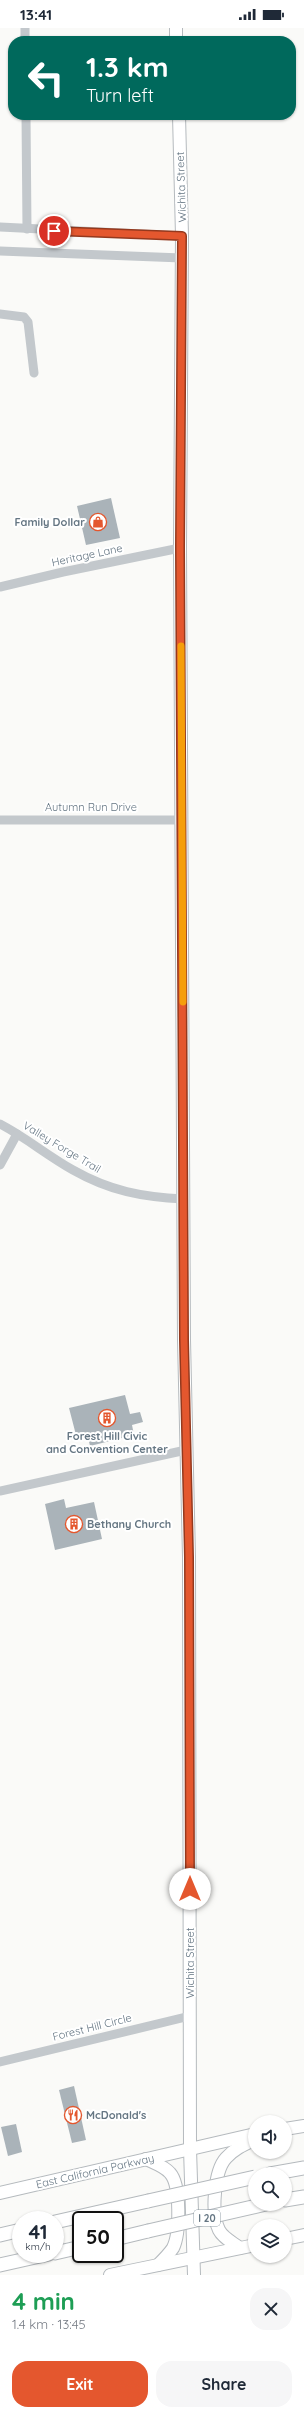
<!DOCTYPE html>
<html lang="en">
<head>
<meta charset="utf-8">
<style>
	body { margin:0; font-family:Quicksand,sans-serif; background:#f6f6f7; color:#1f2937; height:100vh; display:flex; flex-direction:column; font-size:15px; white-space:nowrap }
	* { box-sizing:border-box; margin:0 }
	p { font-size:13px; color:#747a83 }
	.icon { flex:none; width:22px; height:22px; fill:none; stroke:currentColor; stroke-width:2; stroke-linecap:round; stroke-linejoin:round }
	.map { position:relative; height:2247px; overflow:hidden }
	.drawer { display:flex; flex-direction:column; background:#fff; flex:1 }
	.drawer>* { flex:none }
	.guide { position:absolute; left:8px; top:8px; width:288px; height:84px; border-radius:16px; box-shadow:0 1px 3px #0004; background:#00695c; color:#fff; overflow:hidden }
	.fabs { position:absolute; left:248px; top:2087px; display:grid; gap:8px }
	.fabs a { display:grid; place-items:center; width:44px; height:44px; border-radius:50%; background:#fff; box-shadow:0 1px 3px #0004; font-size:20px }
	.speed { position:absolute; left:12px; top:2183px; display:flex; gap:8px; font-size:20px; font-weight:700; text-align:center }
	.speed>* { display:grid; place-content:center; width:52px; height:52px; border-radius:50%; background:#fff; box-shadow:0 1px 3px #0004; line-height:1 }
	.speed small { font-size:10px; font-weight:400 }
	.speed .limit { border:2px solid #111; border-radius:6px; background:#fff; color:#111 }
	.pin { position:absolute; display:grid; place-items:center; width:34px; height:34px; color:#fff; margin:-17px; border:2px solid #fff; border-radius:50%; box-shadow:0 1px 4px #0007 }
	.me { position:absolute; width:44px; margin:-22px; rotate:0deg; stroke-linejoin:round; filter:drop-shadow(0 0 3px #0008) }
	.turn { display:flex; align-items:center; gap:14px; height:84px; padding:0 12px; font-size:18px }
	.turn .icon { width:52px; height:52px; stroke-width:2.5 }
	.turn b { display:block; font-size:28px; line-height:34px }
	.round { display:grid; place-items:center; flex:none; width:42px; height:42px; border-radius:16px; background:#f6f6f7 }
	.summary { display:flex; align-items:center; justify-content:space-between; height:68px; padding:0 12px }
	h1 { font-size:24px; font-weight:800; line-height:30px; color:#1e9e55 }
	.primary-button { display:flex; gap:8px; margin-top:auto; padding:8px 12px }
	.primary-button a { flex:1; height:46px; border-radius:16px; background:#e4572e; color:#fff; font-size:16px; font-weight:800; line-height:46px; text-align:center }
	.primary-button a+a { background:#f6f6f7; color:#1f2937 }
	.status { display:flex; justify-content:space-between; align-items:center; height:28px; padding:0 20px; background:#fff; direction:ltr }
	.status svg { height:11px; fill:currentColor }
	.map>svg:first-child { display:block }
</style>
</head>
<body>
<div class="status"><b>13:41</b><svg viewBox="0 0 49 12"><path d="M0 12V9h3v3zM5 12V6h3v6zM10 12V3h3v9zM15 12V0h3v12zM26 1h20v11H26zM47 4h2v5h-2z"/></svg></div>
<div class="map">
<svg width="304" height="2247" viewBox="0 0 304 2247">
	<rect width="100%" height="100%" fill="#fafaf8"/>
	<g fill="#aab3b9">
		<path d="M111 470 120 510 86 517 77 478Z"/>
		<path d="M125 1367 130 1386 140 1384 143 1394 132 1397 134 1407 90 1418 87 1405 76 1407 69 1380Z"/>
		<path d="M64 1471 66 1480 94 1474 102 1511 55 1522 45 1476Z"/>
		<path d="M74 2058 86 2112 72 2115 59 2062Z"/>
		<path d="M16 2096 22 2124 8 2128 1 2099Z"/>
	</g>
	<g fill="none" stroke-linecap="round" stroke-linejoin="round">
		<g stroke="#b5babe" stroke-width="14">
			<g id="major">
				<path d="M176 0V13"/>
				<path d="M179 87 182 208 180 520 184 1312 189 1529 190 2121 194 2247"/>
				<path d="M285 2101 304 2098"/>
				<path d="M146 2131C154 2135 164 2138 170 2145 181 2157 180 2206 173 2220 169 2226 163 2232 158 2237"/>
				<path d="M0 2165 255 2106"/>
				<path d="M285 2211 304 2207"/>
				<path d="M240 2220C232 2214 223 2210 219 2202 211 2186 214 2143 226 2130 234 2121 243 2117 254 2112"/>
				<path d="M110 2247 255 2217"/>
			</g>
		</g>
		<g stroke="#b4b9bd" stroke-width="15">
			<g id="highway">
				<path d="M270 2146 304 2140"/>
				<path d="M285 2172 304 2169"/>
				<path d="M55 2194 148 2173"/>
				<path d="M0 2207 21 2202"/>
				<path d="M115 2211 148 2203"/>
				<path d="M55 2225 81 2219"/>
				<path d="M0 2237 49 2226"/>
			</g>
		</g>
		<g stroke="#c3c8cc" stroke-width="9">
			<path d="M25 0V13"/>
			<path d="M26 87 27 201"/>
			<path d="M0 199 182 208"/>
			<path d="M0 223 182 230"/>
			<path d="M0 286 24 289 28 294 34 345"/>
			<path d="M0 559 63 544 180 520"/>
			<path d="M0 792H182"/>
			<path d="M0 1096C25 1109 48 1128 73 1142 110 1163 142 1169 184 1171"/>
			<path d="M0 1137 17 1106"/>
			<path d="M0 1463 186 1422"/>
			<path d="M0 2034 190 1988"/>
		</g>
		<use href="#major" stroke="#fff" stroke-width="12"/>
		<use href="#highway" stroke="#fff" stroke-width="13"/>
		<g stroke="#b4b9bd" stroke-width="15" stroke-linecap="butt">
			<g id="highway-bridge">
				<path d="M148 2173 255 2149"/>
				<path d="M148 2203 266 2176"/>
			</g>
		</g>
		<use href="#highway-bridge" stroke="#fff" stroke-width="13"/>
	</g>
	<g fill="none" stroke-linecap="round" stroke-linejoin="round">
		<g stroke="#94391e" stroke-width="10">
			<path id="route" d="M54 203 182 208 180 520 184 1312 189 1529 190 1861"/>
		</g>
		<use href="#route" stroke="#e4572e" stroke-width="7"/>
		<path stroke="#f59e0b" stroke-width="7" d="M181 618 183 974"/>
	</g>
	<defs>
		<g id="shop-ring" transform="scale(0.9)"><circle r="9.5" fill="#fff" stroke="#e4572e" stroke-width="1.5"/><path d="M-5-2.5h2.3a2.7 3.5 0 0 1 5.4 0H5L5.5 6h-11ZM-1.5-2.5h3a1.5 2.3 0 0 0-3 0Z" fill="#e4572e"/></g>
		<g id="building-ring" transform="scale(0.9)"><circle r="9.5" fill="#fff" stroke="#e4572e" stroke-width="1.5"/><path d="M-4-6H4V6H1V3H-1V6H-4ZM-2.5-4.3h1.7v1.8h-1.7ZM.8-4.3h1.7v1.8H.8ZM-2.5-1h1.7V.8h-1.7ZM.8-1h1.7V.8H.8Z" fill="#e4572e"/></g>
		<g id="restaurant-ring" transform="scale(0.9)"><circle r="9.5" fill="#fff" stroke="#e4572e" stroke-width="1.5"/><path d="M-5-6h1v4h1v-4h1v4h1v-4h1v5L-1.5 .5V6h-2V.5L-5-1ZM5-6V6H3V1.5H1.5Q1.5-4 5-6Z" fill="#e4572e"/></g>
	</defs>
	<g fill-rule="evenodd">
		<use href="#shop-ring" x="98" y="494"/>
		<use href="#building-ring" x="107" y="1390"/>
		<use href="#building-ring" x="74" y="1496"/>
		<use href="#restaurant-ring" x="73" y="2087"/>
	</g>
	<g text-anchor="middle" stroke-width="4" stroke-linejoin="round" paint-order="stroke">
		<rect fill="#fff" stroke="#939fa8" stroke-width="1" x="194" y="2182" width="26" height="16" rx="3"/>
		<g font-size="10" font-weight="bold" fill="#657683">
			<text x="207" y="2194">I 20</text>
		</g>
		<g font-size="11" fill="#657683" stroke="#fff">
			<text transform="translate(181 159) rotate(-92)" y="4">Wichita Street</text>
			<text transform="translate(87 527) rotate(-12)" y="4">Heritage Lane</text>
			<text x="91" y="783">Autumn Run Drive</text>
			<text transform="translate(62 1119) rotate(31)" y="4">Valley Forge Trail</text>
			<text transform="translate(190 1935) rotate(-90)" y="4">Wichita Street</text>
			<text transform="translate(92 1999) rotate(-14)" y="4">Forest Hill Circle</text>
			<text transform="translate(95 2143) rotate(-13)" y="4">East California Parkway</text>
		</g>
		<g font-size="11" font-weight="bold" fill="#657683" stroke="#fff" text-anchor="start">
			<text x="85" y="498" text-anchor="end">Family Dollar</text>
			<text x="107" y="1412" text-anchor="middle">Forest Hill Civic<tspan x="107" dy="13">and Convention Center</tspan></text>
			<text x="87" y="1500">Bethany Church</text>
			<text x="86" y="2091">McDonald's</text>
		</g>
	</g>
</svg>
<div class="fabs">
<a><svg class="icon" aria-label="sound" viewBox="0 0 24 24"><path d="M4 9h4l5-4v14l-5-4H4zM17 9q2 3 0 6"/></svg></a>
<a><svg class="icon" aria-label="search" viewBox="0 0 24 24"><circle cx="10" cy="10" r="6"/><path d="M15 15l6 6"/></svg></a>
<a><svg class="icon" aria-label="layers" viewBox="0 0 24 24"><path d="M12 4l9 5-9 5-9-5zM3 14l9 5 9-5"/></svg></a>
</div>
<div class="speed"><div>41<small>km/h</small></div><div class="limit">50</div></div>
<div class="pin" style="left:54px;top:203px;background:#d93025"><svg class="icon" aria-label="arrive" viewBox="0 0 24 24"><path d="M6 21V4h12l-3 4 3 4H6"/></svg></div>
<svg class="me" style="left:190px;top:1861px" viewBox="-20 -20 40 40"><circle r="19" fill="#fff"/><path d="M0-13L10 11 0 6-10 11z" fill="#e4572e"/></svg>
<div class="guide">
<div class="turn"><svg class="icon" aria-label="left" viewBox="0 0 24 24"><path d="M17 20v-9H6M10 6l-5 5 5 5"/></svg><div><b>1.3 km</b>Turn left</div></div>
</div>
</div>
<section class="drawer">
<div class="summary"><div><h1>4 min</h1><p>1.4 km · 13:45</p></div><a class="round"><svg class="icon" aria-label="close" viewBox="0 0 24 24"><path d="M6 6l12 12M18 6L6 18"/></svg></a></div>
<div class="primary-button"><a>Exit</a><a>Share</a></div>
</section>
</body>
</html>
